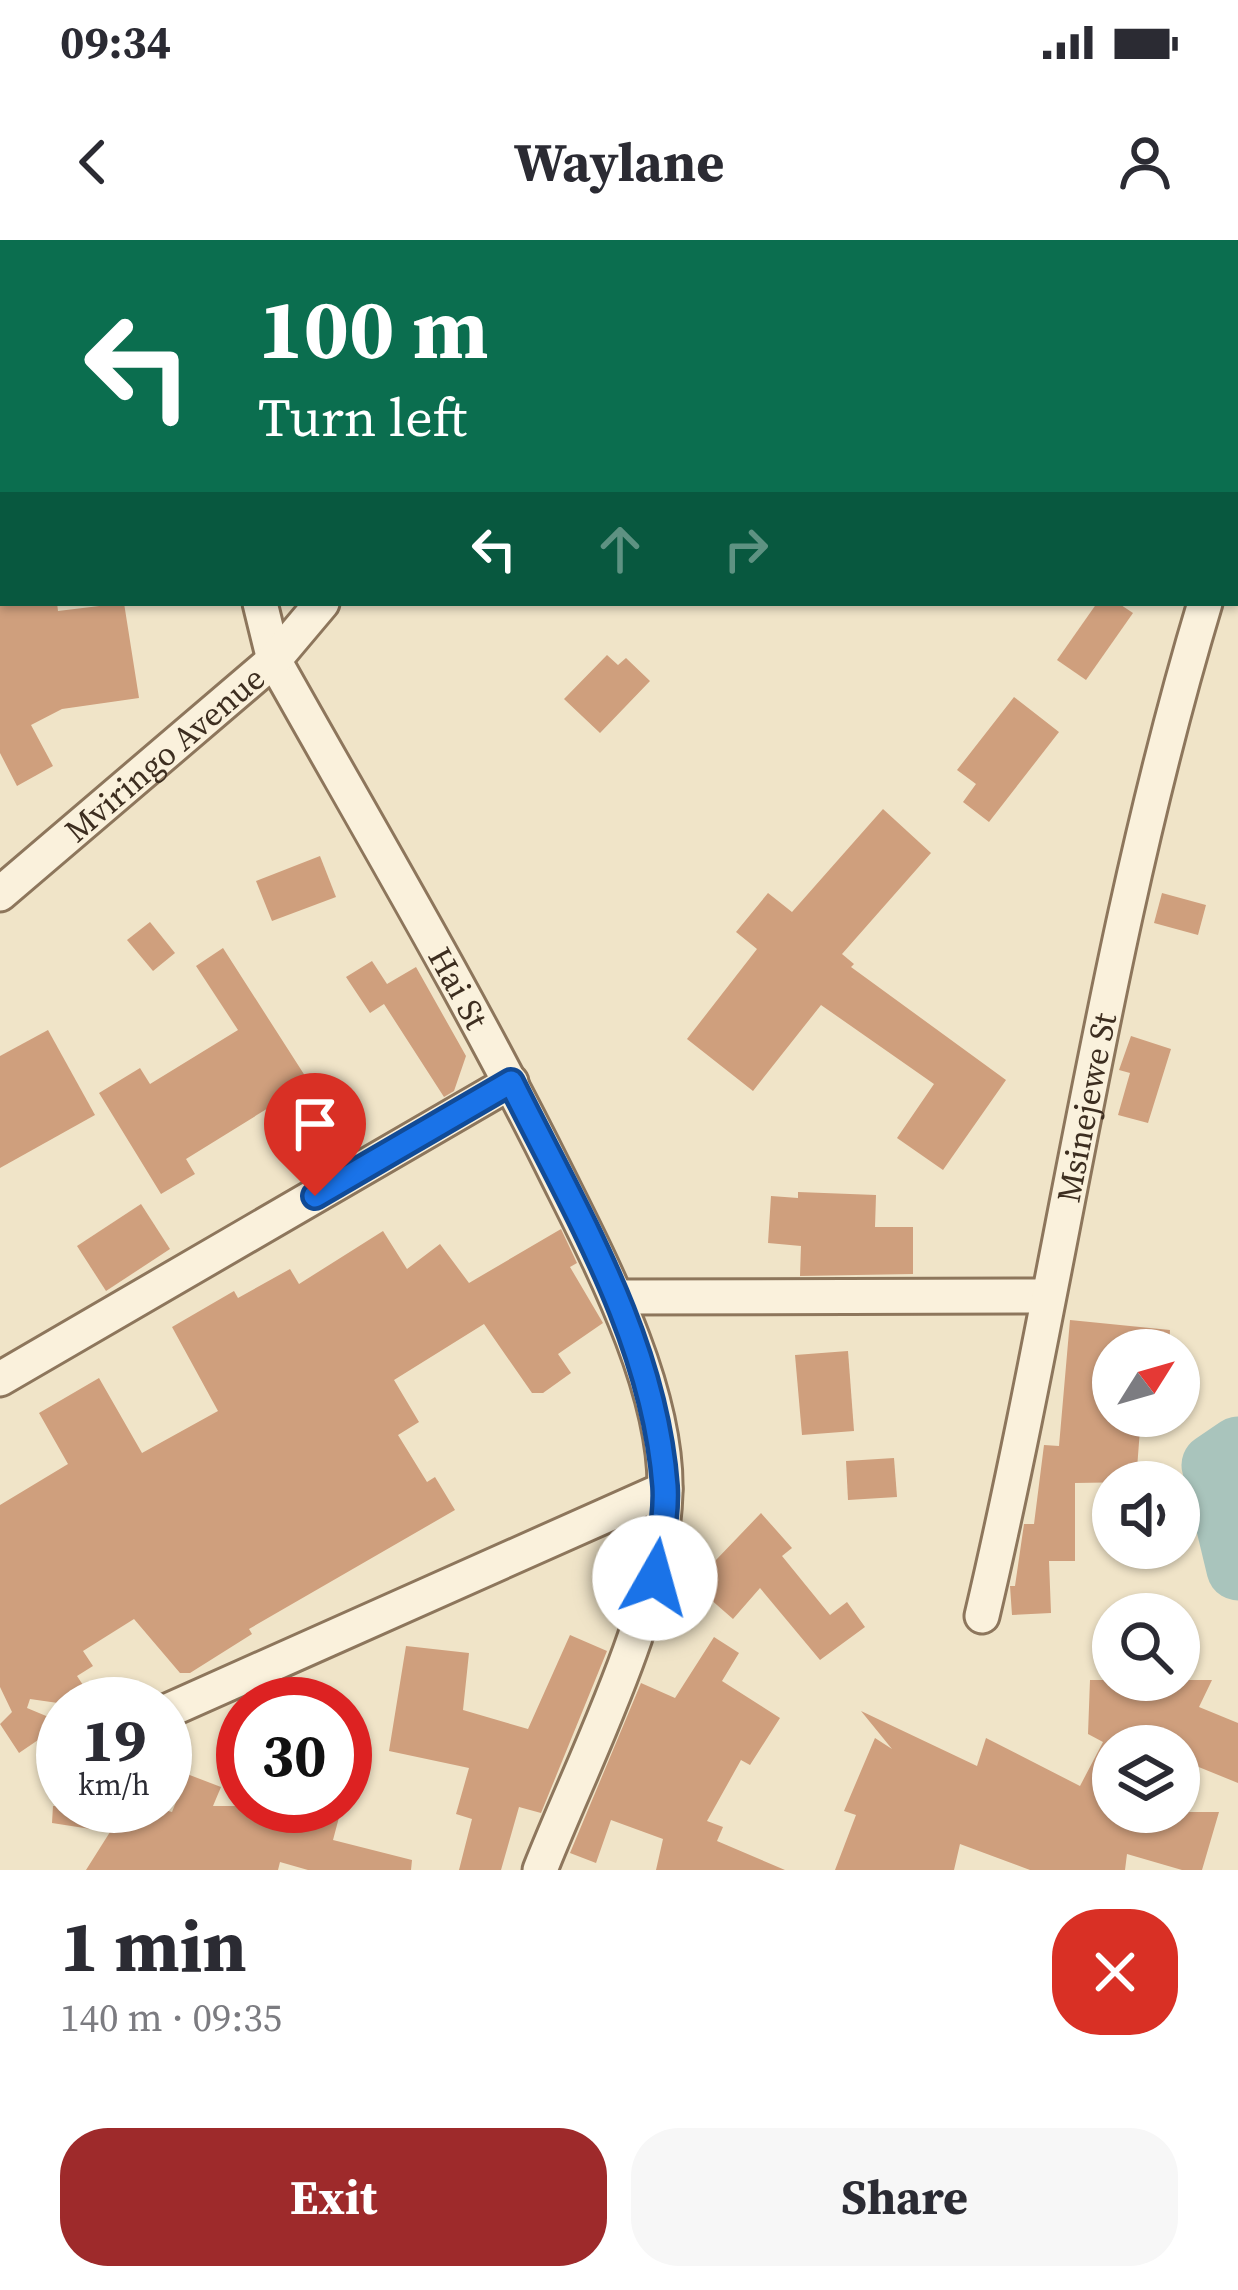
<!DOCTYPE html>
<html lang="en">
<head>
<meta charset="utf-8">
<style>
	body { margin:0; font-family:"Source Serif 4",serif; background:#f7f7f7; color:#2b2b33; height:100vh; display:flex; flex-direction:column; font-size:45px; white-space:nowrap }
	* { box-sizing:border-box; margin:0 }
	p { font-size:39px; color:#7c7c81 }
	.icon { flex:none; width:66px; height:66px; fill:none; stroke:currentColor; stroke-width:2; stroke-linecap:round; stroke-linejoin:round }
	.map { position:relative; height:1630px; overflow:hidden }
	.side { display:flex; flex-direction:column; background:#fff; flex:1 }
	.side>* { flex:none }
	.guide { position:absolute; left:0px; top:0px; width:1239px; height:366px; box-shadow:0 3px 9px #0004; background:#0b6e4f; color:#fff; overflow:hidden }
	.needle { width:78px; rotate:53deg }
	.buttons { position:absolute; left:1092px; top:1089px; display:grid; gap:24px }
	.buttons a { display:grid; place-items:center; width:108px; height:108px; border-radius:50%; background:#fff; box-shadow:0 3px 9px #0004; font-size:60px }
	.speed { position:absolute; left:36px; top:1437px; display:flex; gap:24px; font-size:60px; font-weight:700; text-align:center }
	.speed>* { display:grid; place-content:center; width:156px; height:156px; border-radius:50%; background:#fff; box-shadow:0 3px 9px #0004; line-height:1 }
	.speed small { font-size:30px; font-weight:400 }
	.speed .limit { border:18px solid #d22; background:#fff; color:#111 }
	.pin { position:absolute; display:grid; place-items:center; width:102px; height:102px; color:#fff; margin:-123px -51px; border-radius:50% 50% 50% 0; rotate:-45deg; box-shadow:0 0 12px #0007 }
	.pin .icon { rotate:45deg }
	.me { position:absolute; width:132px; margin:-66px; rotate:7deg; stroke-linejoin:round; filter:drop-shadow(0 0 9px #0008) }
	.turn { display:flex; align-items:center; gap:42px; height:252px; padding:0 60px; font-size:54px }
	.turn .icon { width:156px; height:156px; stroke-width:2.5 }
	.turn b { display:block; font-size:84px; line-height:102px }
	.lanes { display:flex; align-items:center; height:114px; padding:0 60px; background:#0003; justify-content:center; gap:60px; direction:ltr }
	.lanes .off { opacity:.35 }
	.round { display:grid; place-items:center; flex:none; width:126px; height:126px; border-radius:48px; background:#f7f7f7 }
	.head { display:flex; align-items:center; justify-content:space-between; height:204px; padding:0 60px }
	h1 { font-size:72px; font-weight:700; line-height:90px }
	.cta { display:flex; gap:24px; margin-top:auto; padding:24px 60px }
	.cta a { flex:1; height:138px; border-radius:48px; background:#9e2a2b; color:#fff; font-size:48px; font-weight:700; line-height:138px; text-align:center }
	.cta a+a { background:#f7f7f7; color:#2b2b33 }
	.status { display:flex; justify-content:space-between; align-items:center; height:84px; padding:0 60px; background:#fff; direction:ltr }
	.status svg { height:33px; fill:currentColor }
	header { display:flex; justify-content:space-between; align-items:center; height:156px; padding:0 60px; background:#fff; font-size:54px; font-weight:700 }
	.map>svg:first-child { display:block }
</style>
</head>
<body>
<div class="status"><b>09:34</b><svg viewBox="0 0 49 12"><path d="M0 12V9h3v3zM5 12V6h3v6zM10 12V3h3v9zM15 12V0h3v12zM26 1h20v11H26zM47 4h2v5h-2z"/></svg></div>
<header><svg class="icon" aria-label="back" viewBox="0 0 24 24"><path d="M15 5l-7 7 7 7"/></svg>Waylane<svg class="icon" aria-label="person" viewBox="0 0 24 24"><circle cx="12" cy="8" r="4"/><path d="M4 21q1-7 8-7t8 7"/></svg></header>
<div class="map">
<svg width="1238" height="1630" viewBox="0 0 1238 1630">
	<rect width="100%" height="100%" fill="#f0e4c8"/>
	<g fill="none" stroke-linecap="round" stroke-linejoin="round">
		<path stroke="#a9c4bc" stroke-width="63" d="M1238 1208 1213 1225 1238 1329"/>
	</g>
	<g fill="#cf9f7d">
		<path d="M0 363H57L58 371 124 363 139 458 62 469 31 485 53 526 17 546 0 513Z"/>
		<path d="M1097 363H1118L1133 373 1086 440 1057 420Z"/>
		<path d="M607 415 618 425 626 418 650 441 600 493 564 459Z"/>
		<path d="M1014 457 1059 492 989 582 963 562 976 544 957 530Z"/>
		<path d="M883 569 931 613 842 714 854 724 851 727 1006 840 943 930 897 898 934 844 821 765 753 851 687 799 757 709 736 692 768 653 792 672Z"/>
		<path d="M320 616 336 657 272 681 256 641Z"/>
		<path d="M1162 653 1206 665 1198 695 1154 683Z"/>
		<path d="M150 682 175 713 153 731 127 700Z"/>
		<path d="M223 708 334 881 302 901 278 862 186 919 195 934 161 954 99 853 140 828 150 844 238 790 196 726Z"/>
		<path d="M372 721 387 744 416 727 466 816 454 851 444 857 384 764 370 773 346 737Z"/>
		<path d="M48 790 95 875 0 928V816Z"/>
		<path d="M1131 796 1171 809 1148 883 1118 875 1130 833 1119 830Z"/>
		<path d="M798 952 876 955 875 987H913V1034L800 1036 801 1006 768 1003 771 956 798 958Z"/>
		<path d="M141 964 170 1009 106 1051 77 1006Z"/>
		<path d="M561 989 577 1023 570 1027 603 1083 558 1114 571 1133 543 1153H532L484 1084 394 1140 419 1182 398 1195 427 1242 435 1237 455 1270 249 1389 252 1394 190 1433H180L134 1379 83 1411 93 1426 77 1436 83 1445 58 1463 30 1459 27 1468 63 1483 19 1513 0 1484 12 1472 0 1447V1265L68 1224 39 1173 99 1138 142 1213 218 1171 172 1087 234 1051 238 1058 290 1029 299 1044 383 991 407 1029 440 1004 469 1043Z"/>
		<path d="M1070 1080 1170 1090 1169 1110H1113V1176H1141L1136 1242 1075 1243V1321H1049L1051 1373 1012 1375 1010 1346H1015L1024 1284H1034L1044 1205 1059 1206Z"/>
		<path d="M848 1111 854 1191 802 1195 795 1115Z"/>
		<path d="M894 1218 897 1257 848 1260 846 1221Z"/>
		<path d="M761 1273 792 1308 782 1316 830 1375 847 1362 865 1387 820 1420 760 1348 733 1379 693 1344Z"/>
		<path d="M570 1395 607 1411 541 1573 519 1567 501 1630H459L472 1579 456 1574 469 1528 389 1511 406 1406 469 1413 463 1470 528 1489Z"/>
		<path d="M714 1397 739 1413 722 1441 780 1478 750 1525 741 1520 707 1581 723 1587 717 1601 785 1630H656L663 1599 611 1580 596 1623 570 1613 641 1443 675 1458Z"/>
		<path d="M1090 1440H1212L1199 1467 1238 1483V1543L1179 1519V1506H1113V1572H1219L1202 1630H1182L1127 1614 1125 1630H1030L960 1604 954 1630H835L856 1575 844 1571 875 1498 892 1509 861 1471 977 1526 986 1498 1080 1546 1103 1502 1088 1494Z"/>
		<path d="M187 1534 221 1547 213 1566H342L333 1600 412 1620 411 1630H308L280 1622 278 1630H86L110 1592 52 1583 53 1566H150L172 1572Z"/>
	</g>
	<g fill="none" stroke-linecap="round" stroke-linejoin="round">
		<g stroke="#8d765c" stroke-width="39">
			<g id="minor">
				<path d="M198 0V3"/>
				<path d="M647 3 649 0"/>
				<path d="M1236 242 1238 232"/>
				<path id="s1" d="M260 363 274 420C370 591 471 761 558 937 603 1027 668 1151 665 1253 662 1372 584 1518 540 1630"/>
				<path id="s2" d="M0 654 274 420 322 363"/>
				<path d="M617 1057 1048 1056"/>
				<path d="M0 1139 511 842"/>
				<path id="s3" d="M982 1376C1061 1039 1105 695 1205 363"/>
				<path d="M165 1472 665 1249"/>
			</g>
		</g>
		<use href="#minor" stroke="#faf1dc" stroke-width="33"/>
	</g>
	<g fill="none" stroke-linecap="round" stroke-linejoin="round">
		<g stroke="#114b97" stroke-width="30">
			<path id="route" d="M315 956 511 842C575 971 654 1099 665 1246 667 1275 659 1309 655 1338"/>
		</g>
		<use href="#route" stroke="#1a73e8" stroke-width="21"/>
	</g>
	<g text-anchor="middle" stroke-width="12" stroke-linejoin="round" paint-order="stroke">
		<g font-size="33" fill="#3d2e20" stroke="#f7eed8">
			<text dy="12" stroke="none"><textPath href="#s2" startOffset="216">Mviringo Avenue</textPath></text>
			<text dy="12" stroke="none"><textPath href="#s1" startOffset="435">Hai St</textPath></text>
			<text dy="12" stroke="none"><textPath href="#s3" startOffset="519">Msinejewe St</textPath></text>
		</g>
	</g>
</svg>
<div class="buttons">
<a><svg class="needle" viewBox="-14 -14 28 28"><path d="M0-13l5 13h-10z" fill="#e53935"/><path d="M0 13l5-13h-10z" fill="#7c7c81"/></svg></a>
<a><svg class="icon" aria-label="sound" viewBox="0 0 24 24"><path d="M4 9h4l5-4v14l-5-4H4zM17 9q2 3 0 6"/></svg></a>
<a><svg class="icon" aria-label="search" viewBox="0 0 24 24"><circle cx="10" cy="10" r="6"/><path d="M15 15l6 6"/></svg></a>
<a><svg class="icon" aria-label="layers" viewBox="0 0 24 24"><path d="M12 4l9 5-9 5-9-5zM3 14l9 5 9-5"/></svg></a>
</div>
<div class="speed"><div>19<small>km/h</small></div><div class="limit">30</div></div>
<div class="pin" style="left:315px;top:956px;background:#d93025"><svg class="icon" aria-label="arrive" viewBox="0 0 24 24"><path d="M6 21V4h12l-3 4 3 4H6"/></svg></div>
<svg class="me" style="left:655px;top:1338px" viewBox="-20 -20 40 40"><circle r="19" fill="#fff"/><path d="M0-13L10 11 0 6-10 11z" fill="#1a73e8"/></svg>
<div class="guide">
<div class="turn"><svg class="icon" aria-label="left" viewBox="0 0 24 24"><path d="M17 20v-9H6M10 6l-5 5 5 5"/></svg><div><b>100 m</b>Turn left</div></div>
<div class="lanes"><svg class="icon" aria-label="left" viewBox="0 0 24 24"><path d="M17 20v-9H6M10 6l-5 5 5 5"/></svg><svg class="icon off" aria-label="ahead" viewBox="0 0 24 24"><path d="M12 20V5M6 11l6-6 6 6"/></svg><svg class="icon off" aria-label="right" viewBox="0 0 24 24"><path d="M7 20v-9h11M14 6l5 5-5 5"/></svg></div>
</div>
</div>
<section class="side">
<div class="head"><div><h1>1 min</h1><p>140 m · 09:35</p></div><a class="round" style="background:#d93025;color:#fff"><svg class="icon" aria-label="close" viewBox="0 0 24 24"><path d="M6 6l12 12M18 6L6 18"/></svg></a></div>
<div class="cta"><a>Exit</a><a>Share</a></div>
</section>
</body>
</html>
